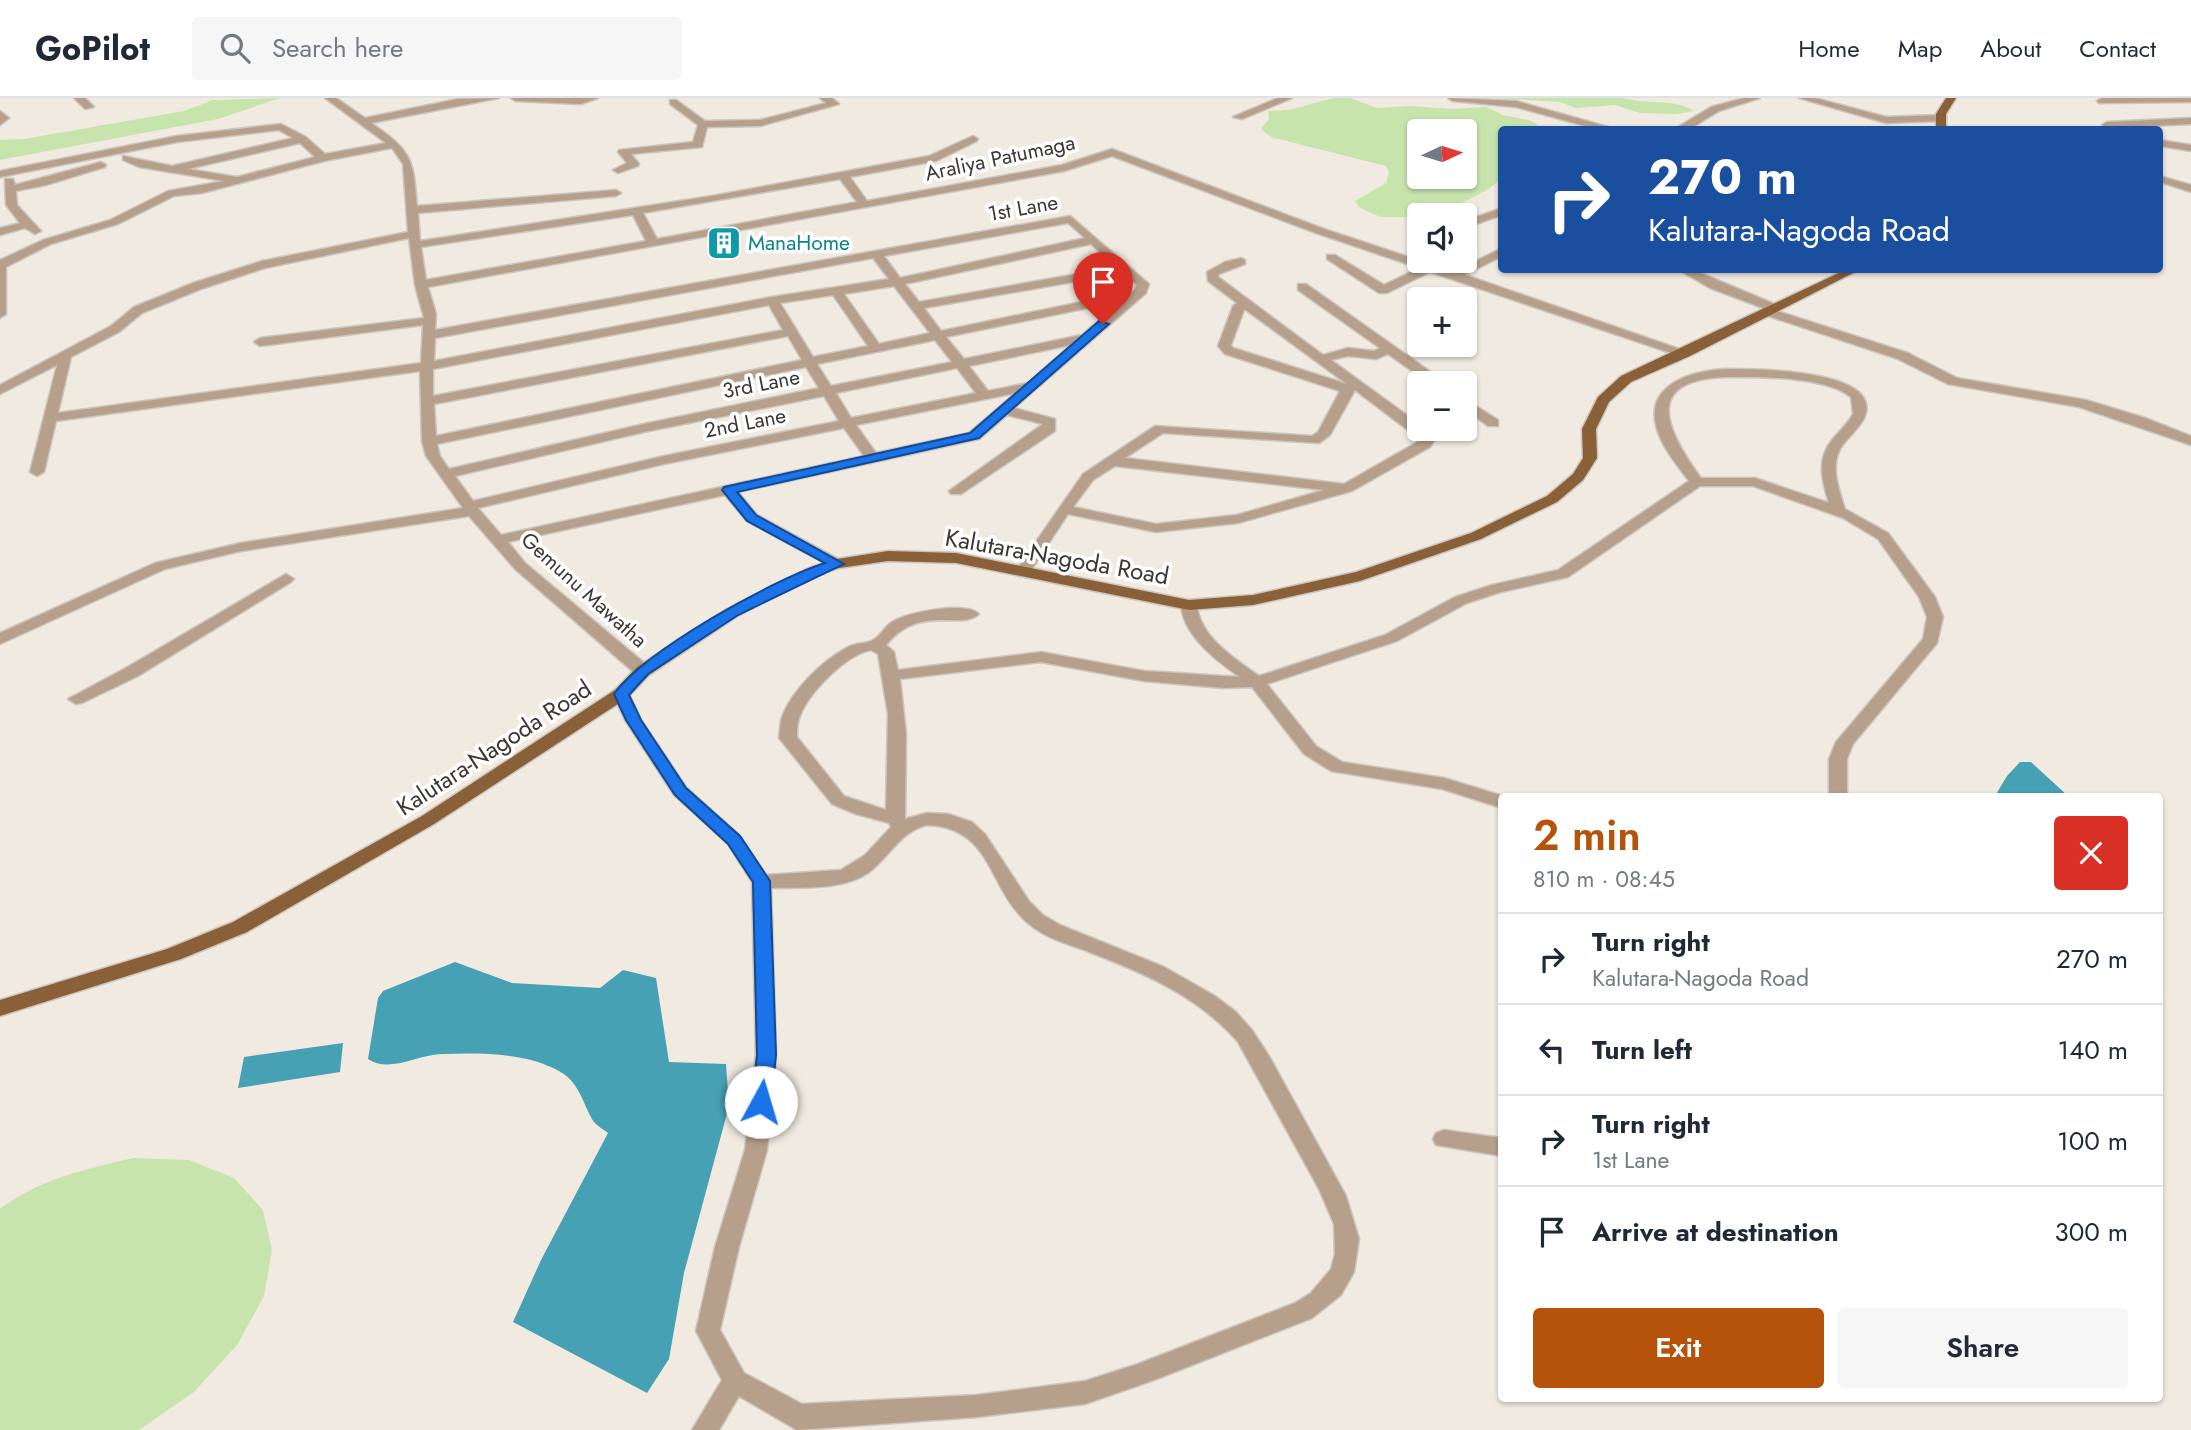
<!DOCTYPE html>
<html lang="en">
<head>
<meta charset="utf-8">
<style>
	body { margin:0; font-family:Jost,sans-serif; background:#f6f6f7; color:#1f2937; height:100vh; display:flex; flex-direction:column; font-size:26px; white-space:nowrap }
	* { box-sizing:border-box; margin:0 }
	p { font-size:23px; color:#747a83 }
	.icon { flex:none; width:38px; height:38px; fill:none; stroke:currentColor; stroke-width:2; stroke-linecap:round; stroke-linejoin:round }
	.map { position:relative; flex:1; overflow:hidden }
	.details { position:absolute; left:1498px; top:695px; width:665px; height:609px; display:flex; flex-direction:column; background:#fff; border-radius:7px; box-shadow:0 2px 5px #0004 }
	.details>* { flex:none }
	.guide { position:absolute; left:1498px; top:28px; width:665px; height:147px; border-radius:7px; box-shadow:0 2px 5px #0004; background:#1a4fa0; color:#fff; overflow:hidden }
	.needle { width:46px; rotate:86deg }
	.buttons { position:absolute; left:1407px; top:21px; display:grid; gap:14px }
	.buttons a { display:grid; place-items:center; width:70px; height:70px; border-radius:7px; background:#fff; box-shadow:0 2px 5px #0004; font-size:35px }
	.pin { position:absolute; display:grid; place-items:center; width:60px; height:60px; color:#fff; margin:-72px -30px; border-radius:50% 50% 50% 0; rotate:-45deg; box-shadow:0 0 7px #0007 }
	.pin .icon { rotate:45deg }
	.me { position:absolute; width:77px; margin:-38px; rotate:6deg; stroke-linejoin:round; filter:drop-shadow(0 0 5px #0008) }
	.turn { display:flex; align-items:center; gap:24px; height:147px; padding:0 35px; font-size:32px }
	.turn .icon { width:91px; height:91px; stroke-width:2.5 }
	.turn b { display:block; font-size:49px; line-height:60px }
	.round { display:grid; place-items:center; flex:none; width:74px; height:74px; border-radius:7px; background:#f6f6f7 }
	.headline { display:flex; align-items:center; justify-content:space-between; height:119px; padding:0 35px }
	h1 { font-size:42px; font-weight:600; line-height:52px; color:#b45309 }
	.primary-button { display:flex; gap:14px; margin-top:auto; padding:14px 35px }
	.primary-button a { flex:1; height:80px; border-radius:7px; background:#b45309; color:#fff; font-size:28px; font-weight:600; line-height:80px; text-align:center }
	.primary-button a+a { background:#f6f6f7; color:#1f2937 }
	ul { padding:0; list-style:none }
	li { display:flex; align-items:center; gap:21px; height:91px; padding:0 35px; border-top:2px solid #e0e1e3 }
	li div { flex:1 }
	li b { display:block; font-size:26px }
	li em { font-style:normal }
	header { display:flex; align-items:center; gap:42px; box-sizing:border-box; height:98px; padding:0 35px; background:#fff; border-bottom:2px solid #e0e1e3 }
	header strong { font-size:33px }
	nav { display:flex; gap:38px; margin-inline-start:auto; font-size:24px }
	.search { width:490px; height:63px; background:#f6f6f7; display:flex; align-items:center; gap:18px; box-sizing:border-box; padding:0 24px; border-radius:7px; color:#747a83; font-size:26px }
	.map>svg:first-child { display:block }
</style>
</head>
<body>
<header>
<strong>GoPilot</strong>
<div class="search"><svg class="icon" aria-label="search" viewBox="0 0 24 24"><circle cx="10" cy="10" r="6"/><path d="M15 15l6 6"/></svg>Search here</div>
<nav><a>Home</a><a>Map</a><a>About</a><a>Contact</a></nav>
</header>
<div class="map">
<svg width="2191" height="1332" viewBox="0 0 2191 1332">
	<rect width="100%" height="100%" fill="#f1eae1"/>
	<g fill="#c7e4ad" fill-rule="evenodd">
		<path d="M280 0 218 21 0 62V42L24 41 184 13 213 2Z"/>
		<path d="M1334 0H1350L1377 10 1411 8 1453 11 1486 9 1503 17 1532 23 1540 29 1539 31 1502 32 1499 83C1471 106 1421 122 1384 119 1375 118 1367 113 1359 109L1355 103 1386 85 1389 75 1386 68 1271 39 1261 31 1269 21 1268 13 1288 12ZM1419 33H1465V79H1419Z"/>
		<path d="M1495 0H1624C1646 7 1675 0 1694 13L1676 16 1640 15 1615 7 1576 10 1560 4Z"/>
		<path d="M133 1060 189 1062 234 1080 263 1112 272 1152 264 1198 237 1247 194 1294 139 1332H0V1111C39 1081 87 1071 133 1060Z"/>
	</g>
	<g fill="#47a1b5">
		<path d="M2020 664H2031L2068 698H1995L2007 678Z"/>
		<path d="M455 864 512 885 600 890 623 872 656 880 669 964 726 966 729 1008 684 1175 669 1261 647 1295 513 1224 541 1162 608 1035C603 1031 595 1027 592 1021 582 1003 579 984 559 973 525 954 480 955 442 956 419 956 389 976 368 961L378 900 383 893Z"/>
		<path d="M343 945 340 974 238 990 244 959Z"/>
	</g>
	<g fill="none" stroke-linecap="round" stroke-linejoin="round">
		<g stroke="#ccc6be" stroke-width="3">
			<g id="minor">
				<path d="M74 0H85L94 9 85 11Z"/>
				<path d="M325 0H336L365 20 458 1 499 0 371 25C412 53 413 60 417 108L616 92 621 95 616 98 418 115 420 143 712 98 929 58 973 38 978 41 977 43 936 63 850 79 867 103 1062 67 1112 51 1324 131 1454 174 1502 150V158L1465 177 1691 255 1685 259 1680 258 1430 174 1387 195H1379L1327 161V157H1335L1384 187 1419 170 1316 135 1112 58 1064 73 428 189 436 216 435 232 1070 118 1149 186 1146 195 1014 310 1055 321V333L961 396H951L949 393 1043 326 1007 317 979 341 738 394 757 417 842 463 845 466 842 469H832L747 423 725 397 508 444 525 465 649 569 651 573 649 577H637L515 471 469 418 241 453 165 471 0 546V535L155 465 241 445 463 410 426 358 422 343 420 273 56 323 44 374 37 378 30 374 57 267 0 296V287L111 228 134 209 193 185 262 163 408 134 403 66 392 50 324 63 202 95 174 98 118 126 51 146 6 169V216L0 220V162L43 142 110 122 168 93 224 83 139 69 123 62V58L172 68 293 40 279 32 177 44 0 79V73L177 38 281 26 306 39 325 56 386 45ZM300 45 315 59 237 79 188 71ZM840 81 857 104 657 141 643 115ZM633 117 646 143 426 182 421 149ZM1068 125 1085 140 900 180 884 158ZM409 140 415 187 424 220 260 240 254 244 260 248 423 227 421 265 58 315 71 259 119 234 142 215 201 191 265 170ZM1091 146 1117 169 919 204 905 186ZM873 160 889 181 772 199 434 263 435 240ZM1124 175 1137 187 1134 193 941 233 924 210ZM894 188 930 235 879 246 844 196ZM833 197 868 248 813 259 780 205ZM1122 203 1082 237 964 261 946 239ZM769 207 783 232 433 298V271ZM788 238 802 262 436 338 434 306ZM935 242 952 264 831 288 817 266ZM1071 247 1028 285 988 293 969 268ZM806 269 819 290 644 326 449 371 440 358 437 346ZM957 270 976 295 851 320 836 295ZM1016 295 969 335 876 355 856 327ZM824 298 839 323 664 358 473 403 455 378 644 334ZM844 330 864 358 501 437 478 410 664 366Z"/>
				<path d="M511 0H598L581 6 516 3Z"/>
				<path d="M820 0H832L839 6 760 28 707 29 702 49 631 56 639 66 638 68 618 75 613 72 627 65 618 54 619 52 693 44 698 27 670 6V2H676L705 23 760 22 826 5Z"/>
				<path d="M1278 0H1292L1242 21 1233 19Z"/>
				<path d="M1448 0 1516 3 1619 32H1600L1516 9 1453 3Z"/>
				<path d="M1744 0H1760L1719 13 1688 32H1673L1711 9Z"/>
				<path d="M1799 0H1815L1886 19 1941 17 1946 20 1941 23 1886 25Z"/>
				<path d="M2102 0H2191V4L2099 5 2097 3Z"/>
				<path d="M0 13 9 20 0 27Z"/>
				<path d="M2191 20V26L2107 30 2102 27 2107 24Z"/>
				<path d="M2160 42 2191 47V53L2160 48Z"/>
				<path d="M101 64 106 67 105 69 46 87 16 93 17 107 41 133 35 136 25 130 0 137V130L20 125 6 107 5 81H13L15 87Z"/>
				<path d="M2160 78 2191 87V94L2160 84Z"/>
				<path d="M1502 110V117L1465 130V123Z"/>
				<path d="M1241 160 1245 162V166L1219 176 1218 179 1323 257 1348 250 1374 253 1380 250 1298 192V186H1306L1442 282 1443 285H1429L1388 256 1376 261 1348 258 1331 262 1419 326V331H1425L1435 341 1430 349 1352 393 1238 425 1156 434 1068 416 1028 477H1018L1015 474 1083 376 1155 328 1312 338 1318 334 1340 293 1225 256 1218 248 1233 208 1237 205 1208 183 1207 174 1225 164ZM1244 212H1246L1347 286 1233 250 1231 247ZM1355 292 1421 342 1344 386 1125 360 1163 335 1319 345 1330 337ZM1115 368 1324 392 1237 417 1156 426 1073 409 1093 382Z"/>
				<path d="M1679 172H1693L1777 207V213L1908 255 1957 280 2086 302 2145 320 2191 338V347L2079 309 1948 286 1898 261 1762 216 1760 213 1763 210 1710 190Z"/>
				<path d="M1728 271C1755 271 1882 271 1865 318 1861 328 1852 336 1845 344 1828 364 1838 389 1845 411L1888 435 1935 499 1943 519 1937 545 1853 646 1847 661V698H1829V661L1836 644 1923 541 1927 519 1919 499 1878 441 1843 420 1753 388H1700L1568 479 1501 494 1467 505 1397 543 1267 586 1316 648 1342 664 1444 680 1503 698 1502 710 1442 691 1331 673 1304 656 1252 589 1223 590 1144 583 1041 564 900 581 906 636 905 721 927 715 948 716 972 724 985 736 1029 803 1043 817 1060 827 1164 869 1215 898 1236 914 1252 932 1269 958 1346 1098 1359 1141 1354 1174 1341 1197 1312 1220 1154 1282 1085 1306 977 1319 797 1332 739 1298 719 1332H692L722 1282 696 1233 715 1149 745 1052 756 957 752 784 728 746 674 697 625 622 613 596 615 592H627L641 622 686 689 740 738 766 777 841 772 865 757 891 729 889 725 856 716 832 706 779 640C780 633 780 625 782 619 792 592 823 562 848 549 855 545 866 546 873 542 880 539 885 528 892 524 907 514 966 503 979 516 961 533 920 505 886 547L894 554 898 572 1041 554 1144 573 1240 579C1216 563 1183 537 1181 507L1189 502 1197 507C1199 538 1235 561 1259 578L1385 537 1455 499 1492 487 1558 472 1689 383C1677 367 1663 351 1657 331 1643 286 1693 272 1728 271ZM1728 279C1760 279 1825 278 1851 299L1853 316C1848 326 1839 333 1832 342 1816 362 1822 383 1829 405L1755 380H1701C1666 332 1641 281 1728 279ZM871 552 878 556 888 616 886 712 844 698 797 639C797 632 797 624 800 618 809 594 847 556 871 552ZM927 727C994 730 987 791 1029 826 1046 841 1072 847 1092 855 1146 876 1199 899 1238 944L1319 1091 1334 1126 1335 1156 1331 1171 1311 1195 1295 1205 1138 1266 1085 1283 977 1297 802 1306 744 1275 720 1232 739 1149 767 1052 776 957 771 790C802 789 841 793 868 775 890 759 899 734 927 727Z"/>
				<path d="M1465 301 1498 322V328H1488L1465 311Z"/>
				<path d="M286 476 294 481 291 484 138 578 82 605 76 606 68 601 126 570Z"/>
				<path d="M1444 1032 1502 1040V1058L1436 1047 1433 1041 1436 1035Z"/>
			</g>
		</g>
		<g stroke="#ccc6be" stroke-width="3">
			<g id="major">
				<path d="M1946 0H1956L1946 16V32H1936V16Z"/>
				<path d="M1845 172H1859L1690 258 1631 284 1609 304 1596 331 1597 360 1583 382 1557 404 1481 441 1360 483 1253 507 1189 512 956 465 888 463 839 470 819 476 739 517 649 577 627 600 434 726 247 834 181 861 0 918V902L167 851 233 824 422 718 615 592 637 569 727 511 809 470 837 461 888 453 956 455 1189 502 1253 497 1356 474 1471 435 1547 398 1573 376 1583 360 1582 331 1598 299 1621 278Z"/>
			</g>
		</g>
		<use href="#minor" fill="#b7a08b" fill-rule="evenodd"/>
		<use href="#major" fill="#8a6039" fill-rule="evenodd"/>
	</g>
	<path fill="#1a73e8" stroke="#114b97" stroke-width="2" d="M1099 223 1109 226 979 340 737 394 756 417 844 466 738 517 648 576 629 597 641 622 686 690 740 738 770 783 776 957 771 1004 768 1010 761 1012 755 1010 752 1004 757 957 753 784 728 746 675 697 626 622 614 596C646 552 772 482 825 465L747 423 722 392 724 389 970 335Z"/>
	<defs>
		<g id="building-square" transform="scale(1.75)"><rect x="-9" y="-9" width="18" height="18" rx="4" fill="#0f9aa8" stroke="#fff"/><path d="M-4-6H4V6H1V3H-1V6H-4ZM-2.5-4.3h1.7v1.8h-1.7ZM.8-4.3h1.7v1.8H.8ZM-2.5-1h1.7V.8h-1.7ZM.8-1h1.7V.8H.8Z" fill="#fff"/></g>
	</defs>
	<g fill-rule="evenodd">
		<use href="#building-square" x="724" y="145"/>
	</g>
	<g text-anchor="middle" stroke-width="7" stroke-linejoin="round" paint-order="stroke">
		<g font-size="21" fill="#3a3734" stroke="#fff">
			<text transform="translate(1000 60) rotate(-12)" y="7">Araliya Patumaga</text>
			<text transform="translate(1023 110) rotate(-10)" y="7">1st Lane</text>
			<text transform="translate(761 286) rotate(-11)" y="7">3rd Lane</text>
			<text transform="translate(745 325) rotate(-11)" y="7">2nd Lane</text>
			<text transform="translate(584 492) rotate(42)" y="7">Gemunu Mawatha</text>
		</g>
		<g font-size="21" fill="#0d838f" stroke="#fff" text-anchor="start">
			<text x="748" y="152">ManaHome</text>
		</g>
		<g font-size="24" fill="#3a3734" stroke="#fff">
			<text transform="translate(1057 459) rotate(10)" y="8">Kalutara-Nagoda Road</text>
			<text transform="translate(494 650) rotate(-33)" y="8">Kalutara-Nagoda Road</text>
		</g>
	</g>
</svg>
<div class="buttons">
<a><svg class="needle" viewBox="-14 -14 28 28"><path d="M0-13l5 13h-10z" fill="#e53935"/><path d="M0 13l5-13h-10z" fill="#747a83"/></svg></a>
<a><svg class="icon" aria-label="sound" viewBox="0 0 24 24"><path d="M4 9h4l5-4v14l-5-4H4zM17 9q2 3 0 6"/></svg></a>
<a>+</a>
<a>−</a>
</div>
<div class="pin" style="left:1103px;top:226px;background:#d93025"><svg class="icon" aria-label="arrive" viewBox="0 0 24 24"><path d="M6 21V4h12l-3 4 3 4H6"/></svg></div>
<svg class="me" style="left:761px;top:1004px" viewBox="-20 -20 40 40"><circle r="19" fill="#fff"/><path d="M0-13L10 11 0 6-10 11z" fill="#1a73e8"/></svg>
<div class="guide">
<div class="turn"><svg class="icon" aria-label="right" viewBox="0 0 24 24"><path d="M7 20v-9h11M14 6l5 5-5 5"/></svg><div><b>270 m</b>Kalutara-Nagoda Road</div></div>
</div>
<section class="details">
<div class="headline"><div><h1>2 min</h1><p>810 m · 08:45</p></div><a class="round" style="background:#d93025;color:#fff"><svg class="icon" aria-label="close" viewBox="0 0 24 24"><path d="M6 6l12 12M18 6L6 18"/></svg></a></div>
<ul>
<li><svg class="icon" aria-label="right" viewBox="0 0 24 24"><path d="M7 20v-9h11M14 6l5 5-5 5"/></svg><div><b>Turn right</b><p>Kalutara-Nagoda Road</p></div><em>270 m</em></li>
<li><svg class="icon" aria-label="left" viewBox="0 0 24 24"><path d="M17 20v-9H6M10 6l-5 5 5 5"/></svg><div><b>Turn left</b></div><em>140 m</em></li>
<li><svg class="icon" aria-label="right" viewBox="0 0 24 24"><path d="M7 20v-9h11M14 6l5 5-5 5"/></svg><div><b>Turn right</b><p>1st Lane</p></div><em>100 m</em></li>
<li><svg class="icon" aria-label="arrive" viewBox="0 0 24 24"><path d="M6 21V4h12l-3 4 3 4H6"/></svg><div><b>Arrive at destination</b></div><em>300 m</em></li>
</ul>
<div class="primary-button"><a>Exit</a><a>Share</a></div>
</section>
</div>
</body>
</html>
